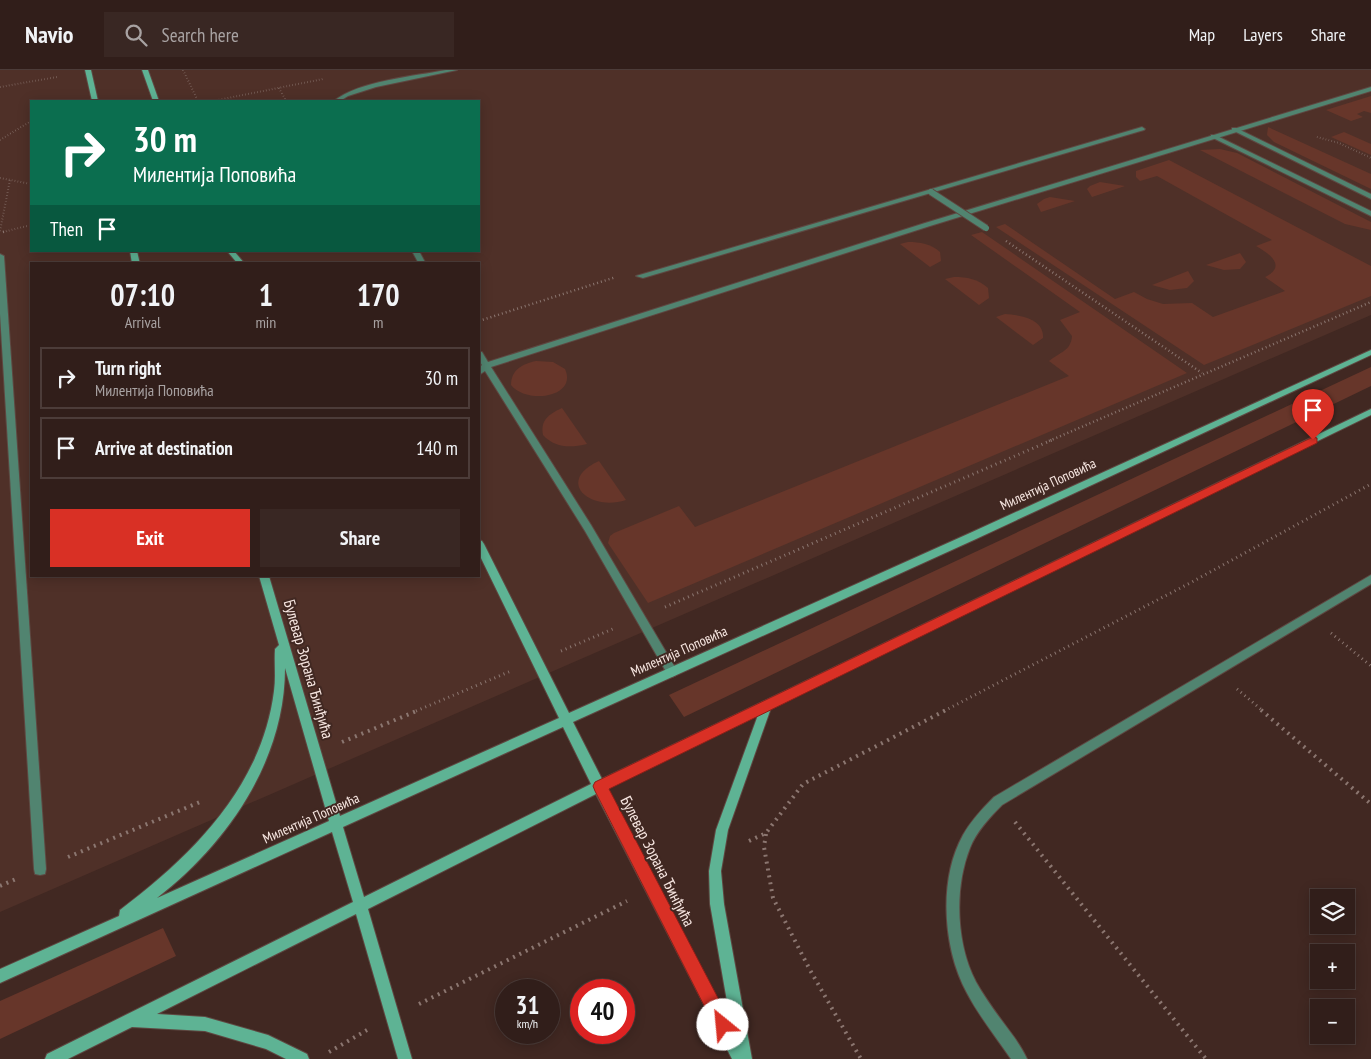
<!DOCTYPE html>
<html lang="en">
<head>
<meta charset="utf-8">
<style>
	body { margin:0; font-family:"PT Sans Narrow",sans-serif; background:#392723; color:#f1f3f6; height:100vh; display:flex; flex-direction:column; font-size:19px; white-space:nowrap }
	* { box-sizing:border-box; margin:0 }
	p { font-size:16px; color:#a8a2a2 }
	.icon { flex:none; width:28px; height:28px; fill:none; stroke:currentColor; stroke-width:2; stroke-linecap:round; stroke-linejoin:round }
	.map { position:relative; flex:1; overflow:hidden }
	.panel { position:absolute; left:30px; top:192px; width:450px; height:315px; display:flex; flex-direction:column; background:#311e1a; border-radius:0px; box-shadow:0 2px 12px #0003,0 0 0 1px #4c3c39 }
	.panel>* { flex:none }
	.guide { position:absolute; left:30px; top:30px; width:450px; height:152px; border-radius:0px; box-shadow:0 2px 12px #0003,0 0 0 1px #4c3c39; background:#0b6e4f; color:#fff; overflow:hidden }
	.tools { position:absolute; left:1310px; top:819px; display:grid; gap:10px }
	.tools a { display:grid; place-items:center; width:45px; height:45px; border-radius:0px; background:#311e1a; box-shadow:0 2px 12px #0003,0 0 0 1px #4c3c39; font-size:25px }
	.speed { position:absolute; left:495px; top:909px; display:flex; gap:10px; font-size:25px; font-weight:700; text-align:center }
	.speed>* { display:grid; place-content:center; width:65px; height:65px; border-radius:50%; background:#311e1a; box-shadow:0 2px 12px #0003,0 0 0 1px #4c3c39; line-height:1 }
	.speed small { font-size:12px; font-weight:400 }
	.speed .limit { border:8px solid #d22; background:#fff; color:#111 }
	.pin { position:absolute; display:grid; place-items:center; width:42px; height:42px; color:#fff; margin:-51px -21px; border-radius:50% 50% 50% 0; rotate:-45deg; box-shadow:0 0 5px #0007 }
	.pin .icon { rotate:45deg }
	.me { position:absolute; width:55px; margin:-28px; rotate:332deg; stroke-linejoin:round; filter:drop-shadow(0 0 4px #0008) }
	.turn { display:flex; align-items:center; gap:18px; height:105px; padding:0 20px; font-size:22px }
	.turn .icon { width:65px; height:65px; stroke-width:2.5 }
	.turn b { display:block; font-size:35px; line-height:42px }
	.then { display:flex; align-items:center; height:48px; padding:0 20px; background:#0003; gap:10px; font-size:19px }
	.eta { display:flex; justify-content:space-evenly; align-items:center; height:85px; text-align:center }
	.eta b { font-size:30px; font-weight:600; line-height:35px }
	.primary-button { display:flex; gap:10px; margin-top:auto; padding:10px 20px }
	.primary-button a { flex:1; height:58px; border-radius:0px; background:#d93025; color:#fff; font-size:20px; font-weight:600; line-height:58px; text-align:center }
	.primary-button a+a { background:#392723; color:#f1f3f6 }
	ul { padding:0; list-style:none }
	li { display:flex; align-items:center; gap:15px; height:62px; margin:0 10px 8px; padding:0 10px; border:2px solid #4c3c39; border-radius:0px }
	li div { flex:1 }
	li b { display:block; font-size:19px }
	li em { font-style:normal }
	header { display:flex; align-items:center; gap:30px; box-sizing:border-box; height:70px; padding:0 25px; background:#311e1a; border-bottom:1px solid #4c3c39 }
	header strong { font-size:24px }
	nav { display:flex; gap:28px; margin-inline-start:auto; font-size:18px }
	.search { width:350px; height:45px; background:#392723; display:flex; align-items:center; gap:12px; box-sizing:border-box; padding:0 18px; border-radius:0px; color:#a8a2a2; font-size:19px }
	.map>svg:first-child { display:block }
</style>
</head>
<body>
<header>
<strong>Navio</strong>
<div class="search"><svg class="icon" aria-label="search" viewBox="0 0 24 24"><circle cx="10" cy="10" r="6"/><path d="M15 15l6 6"/></svg>Search here</div>
<nav><a>Map</a><a>Layers</a><a>Share</a></nav>
</header>
<div class="map">
<svg width="1371" height="989" viewBox="0 0 1371 989">
	<rect width="100%" height="100%" fill="#412822"/>
	<path fill="#4f3028" fill-rule="evenodd" d="M0 0H1371V245L0 842ZM31 31H479V181H31ZM31 194H479V506H31Z"/>
	<g fill="#67362a">
		<path d="M1371 26V43L1364 41 1357 44 1363 47 1351 51 1326 40Z"/>
		<path d="M1268 57 1371 104V119L1274 72 1267 65Z"/>
		<path d="M1344 62 1371 74V85L1331 67Z"/>
		<path d="M1220 79 1237 83 1371 152V160L1345 154 1200 80Z"/>
		<path d="M1169 90 1371 196V226L1204 295 996 157 1005 154 1115 229 1134 222 1147 229 1163 234 1192 233 1213 247 1285 221 1265 207C1287 196 1270 184 1256 176L1272 170 1157 106 1140 111 1136 107V101Z"/>
		<path d="M1100 112 1125 116 1092 127 1087 119 1090 116Z"/>
		<path d="M1050 127 1075 131 1041 142 1037 134 1044 129Z"/>
		<path d="M982 162 1187 303 648 533 608 473 610 466 614 463 679 436 695 457 1069 306 1049 291C1060 282 1071 281 1072 266L1060 250 1080 242 971 165Z"/>
		<path d="M908 172C920 172 931 174 940 182L941 191 930 197 900 174Z"/>
		<path d="M1240 183 1246 192 1240 199 1224 200 1206 195Z"/>
		<path d="M1188 201 1194 211 1187 218 1170 220 1152 215Z"/>
		<path d="M954 207C967 207 978 209 988 218L989 228 979 235 945 209Z"/>
		<path d="M1005 244C1019 245 1044 248 1043 268L1033 275 996 247Z"/>
		<path d="M536 291 553 292 565 299C578 327 527 335 511 315 511 300 522 294 536 291Z"/>
		<path d="M1371 297V316L684 647 669 625Z"/>
		<path d="M562 338 587 374C570 378 555 378 543 365 540 350 549 344 562 338Z"/>
		<path d="M599 391 626 430C589 442 555 411 599 391Z"/>
		<path d="M163 858 176 886 0 969V931Z"/>
	</g>
	<g fill="none" stroke-linecap="round" stroke-linejoin="round">
		<g stroke="#5e4741" stroke-width="2">
			<g id="lane">
				<path d="M446 0H457L376 17 348 26 340 31H334C358 11 416 6 446 0Z"/>
				<path d="M1371 17V21L930 156 491 297 591 455 676 599 678 602 676 605 672 607 668 605 585 461 485 301 479 305V298L482 295 479 290V282H482L488 292 925 153Z"/>
				<path d="M412 181H419L426 194H419Z"/>
			</g>
		</g>
		<g stroke="#5e4741" stroke-width="2">
			<g id="street">
				<path d="M1142 57 1145 59 1144 60 643 208 636 206Z"/>
				<path d="M1232 58H1236L1371 124V129L1232 60Z"/>
				<path d="M1211 65H1215L1371 141V146L1211 67Z"/>
				<path d="M0 184 4 186 46 799 45 804 40 805 35 804 34 799 0 244Z"/>
				<path d="M1371 505V514L1002 735C990 747 976 762 970 778 954 818 956 874 976 912 986 930 999 947 1011 963 1017 971 1023 980 1027 989H1011C996 967 979 946 967 923 943 879 938 810 963 765 971 751 982 739 994 727Z"/>
			</g>
		</g>
		<g stroke="#5e4741" stroke-width="2">
			<g id="secondary">
				<path d="M85 0H91L98 31H92Z"/>
				<path d="M142 0H148L159 31H153Z"/>
				<path d="M130 181H137L140 194H132Z"/>
				<path d="M227 181H234L245 194H238Z"/>
				<path d="M1371 280V285L976 469 573 652 602 709 1371 339V345L771 638 728 760 721 801 724 834 752 989H732L596 724 368 839 412 989H398L356 844 157 944 205 947 268 965 307 984 309 989H286L266 979 205 961 132 957 68 989H45L47 984 353 832 332 762 0 913V899L119 846 120 840C193 785 262 716 274 621 276 607 274 593 275 579L279 575 259 506H269L340 746 559 648 479 484V470L482 471 484 474 569 643 970 463ZM285 598 329 751 157 828C228 773 285 690 285 598ZM758 645 716 760 709 801 710 834 732 960 606 719ZM563 657 591 714 364 827 343 757Z"/>
			</g>
		</g>
		<g stroke="#8b7670" stroke-width="2" stroke-dasharray="0.5 2.5" stroke-linecap="butt">
			<path d="M183 0 198 31"/>
			<path d="M0 17 57 7"/>
			<path d="M279 18 286 31"/>
			<path d="M213 31 323 9"/>
			<path d="M1317 67 1339 73 1371 88"/>
			<path d="M0 70 31 51"/>
			<path d="M0 108 31 114"/>
			<path d="M0 161 10 110"/>
			<path d="M3 162 31 155"/>
		</g>
		<g stroke="#8b7670" stroke-width="2.5" stroke-dasharray="1 3" stroke-linecap="butt">
			<path d="M3 162 7 161"/>
			<path d="M1006 171 1202 303"/>
			<path d="M479 251 616 207"/>
			<path d="M1049 371 1371 232"/>
		</g>
		<g stroke="#8b7670" stroke-width="3" stroke-dasharray="1 4" stroke-linecap="butt">
			<path d="M665 537 1052 370"/>
			<path d="M1331 563 1371 596"/>
			<path d="M561 581 615 558"/>
			<path d="M1237 619 1263 641"/>
			<path d="M416 641 511 601"/>
			<path d="M944 641 1190 513 1371 414"/>
		</g>
		<g stroke="#8b7670" stroke-width="4" stroke-dasharray="2 5" stroke-linecap="butt">
			<path d="M1261 640 1371 734"/>
			<path d="M342 672 419 640"/>
			<path d="M1015 752 1206 989"/>
			<path d="M766 764 764 777 773 828 810 900 861 989"/>
			<path d="M749 771 766 763 803 714 946 640"/>
			<path d="M68 787 200 732"/>
			<path d="M0 816 16 809"/>
			<path d="M419 934 627 831"/>
			<path d="M329 982 367 960"/>
		</g>
		<use href="#lane" fill="#518470" fill-rule="evenodd"/>
		<use href="#street" fill="#518470" fill-rule="evenodd"/>
		<use href="#secondary" fill="#5eb394" fill-rule="evenodd"/>
		<g stroke="#5e4741" stroke-width="8" stroke-linecap="butt">
			<path id="street-bridge" d="M931 122 986 158"/>
		</g>
		<use href="#street-bridge" stroke="#518470" stroke-width="6"/>
	</g>
	<path fill="#d93025" stroke="#8d1f18" d="M1313 367 1317 368V373L609 719 729 949 731 955 729 961 723 963 717 961 595 721 593 716 595 712Z"/>
	<g text-anchor="middle" stroke-width="4" stroke-linejoin="round" paint-order="stroke">
		<g font-size="14" fill="#f8e7e2" stroke="#412822">
			<text transform="translate(1048 414) rotate(-25)" y="5">Милентија Поповића</text>
			<text transform="translate(679 581) rotate(-24)" y="5">Милентија Поповића</text>
			<text transform="translate(311 748) rotate(-24)" y="5">Милентија Поповића</text>
		</g>
		<g font-size="16" fill="#f8e7e2" stroke="#412822">
			<text transform="translate(309 599) rotate(74)" y="6">Булевар Зорана Ђинђића</text>
			<text transform="translate(658 791) rotate(63)" y="6">Булевар Зорана Ђинђића</text>
		</g>
	</g>
</svg>
<div class="tools">
<a><svg class="icon" aria-label="layers" viewBox="0 0 24 24"><path d="M12 4l9 5-9 5-9-5zM3 14l9 5 9-5"/></svg></a>
<a>+</a>
<a>−</a>
</div>
<div class="speed"><div>31<small>km/h</small></div><div class="limit">40</div></div>
<div class="pin" style="left:1313px;top:370px;background:#d93025"><svg class="icon" aria-label="arrive" viewBox="0 0 24 24"><path d="M6 21V4h12l-3 4 3 4H6"/></svg></div>
<svg class="me" style="left:723px;top:955px" viewBox="-20 -20 40 40"><circle r="19" fill="#fff"/><path d="M0-13L10 11 0 6-10 11z" fill="#d93025"/></svg>
<div class="guide">
<div class="turn"><svg class="icon" aria-label="right" viewBox="0 0 24 24"><path d="M7 20v-9h11M14 6l5 5-5 5"/></svg><div><b>30 m</b>Милентија Поповића</div></div>
<div class="then">Then<svg class="icon" aria-label="arrive" viewBox="0 0 24 24"><path d="M6 21V4h12l-3 4 3 4H6"/></svg></div>
</div>
<section class="panel">
<div class="eta">
<div><b>07:10</b><p>Arrival</p></div>
<div><b>1</b><p>min</p></div>
<div><b>170</b><p>m</p></div>
</div>
<ul>
<li><svg class="icon" aria-label="right" viewBox="0 0 24 24"><path d="M7 20v-9h11M14 6l5 5-5 5"/></svg><div><b>Turn right</b><p>Милентија Поповића</p></div><em>30 m</em></li>
<li><svg class="icon" aria-label="arrive" viewBox="0 0 24 24"><path d="M6 21V4h12l-3 4 3 4H6"/></svg><div><b>Arrive at destination</b></div><em>140 m</em></li>
</ul>
<div class="primary-button"><a>Exit</a><a>Share</a></div>
</section>
</div>
</body>
</html>
